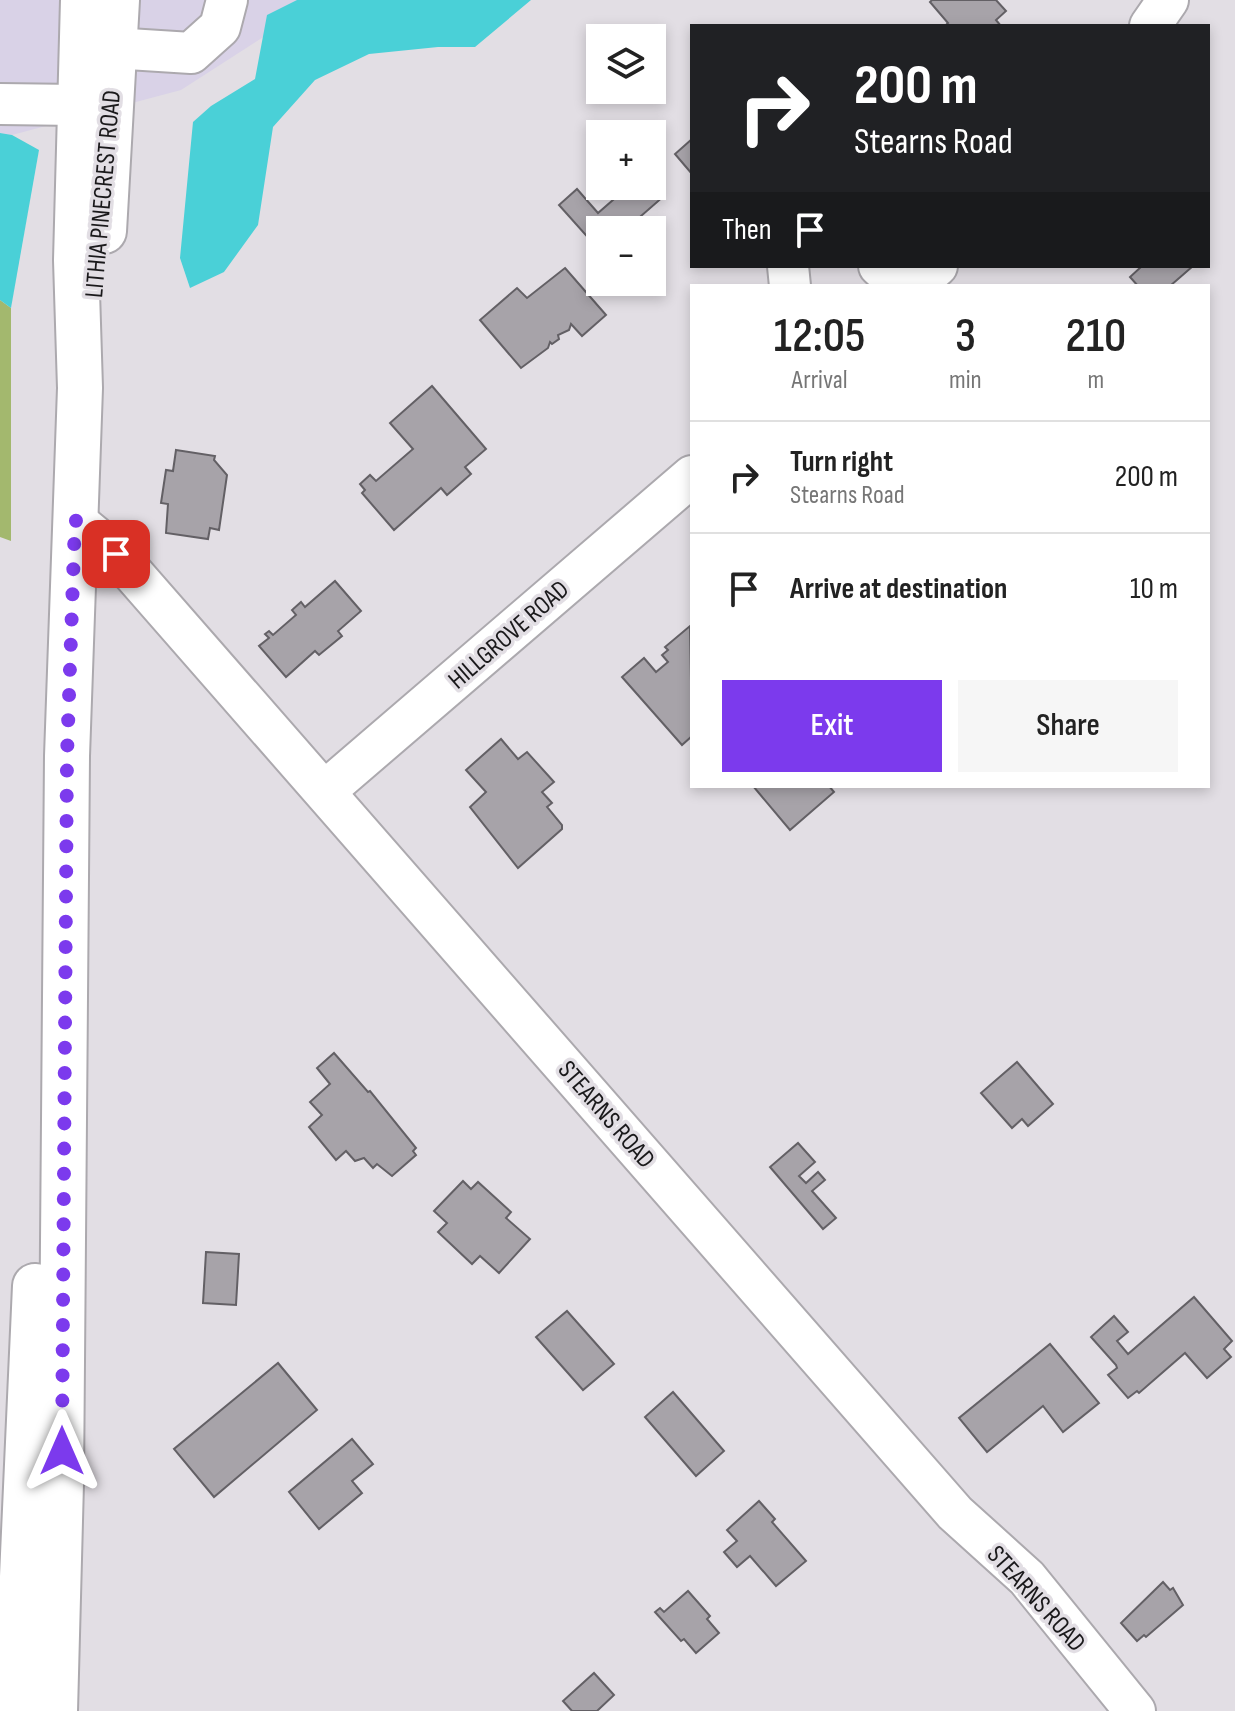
<!DOCTYPE html>
<html lang="en">
<head>
<meta charset="utf-8">
<style>
	body { margin:0; font-family:"Sofia Sans Condensed",sans-serif; background:#f6f6f6; color:#222; height:100vh; display:flex; flex-direction:column; font-size:30px; white-space:nowrap }
	* { box-sizing:border-box; margin:0 }
	p { font-size:26px; color:#767676 }
	.icon { flex:none; width:44px; height:44px; fill:none; stroke:currentColor; stroke-width:2; stroke-linecap:round; stroke-linejoin:round }
	.map { position:relative; flex:1; overflow:hidden }
	.panel { position:absolute; left:690px; top:284px; width:520px; height:504px; display:flex; flex-direction:column; background:#fff; border-radius:0px; box-shadow:0 4px 12px #0003 }
	.panel>* { flex:none }
	.top-card { position:absolute; left:690px; top:24px; width:520px; height:244px; border-radius:0px; box-shadow:0 4px 12px #0003; background:#202124; color:#fff; overflow:hidden }
	.fabs { position:absolute; left:586px; top:24px; display:grid; gap:16px }
	.fabs a { display:grid; place-items:center; width:80px; height:80px; border-radius:0px; background:#fff; box-shadow:0 4px 12px #0003; font-size:40px }
	.pin { position:absolute; display:grid; place-items:center; width:68px; height:68px; color:#fff; margin:-34px; border-radius:16px; box-shadow:0 4px 12px #0006 }
	.me { position:absolute; width:88px; margin:-44px; rotate:0deg; stroke-linejoin:round; filter:drop-shadow(0 0 6px #0008) }
	.turn { display:flex; align-items:center; gap:28px; height:168px; padding:0 32px; font-size:36px }
	.turn .icon { width:104px; height:104px; stroke-width:2.5 }
	.turn b { display:block; font-size:56px; line-height:68px }
	.then { display:flex; align-items:center; height:76px; padding:0 32px; background:#0003; gap:16px; font-size:30px }
	.eta { display:flex; justify-content:space-evenly; align-items:center; height:136px; text-align:center }
	.eta b { font-size:48px; font-weight:600; line-height:56px }
	.button { display:flex; gap:16px; margin-top:auto; padding:16px 32px }
	.button a { flex:1; height:92px; border-radius:0px; background:#7c3aed; color:#fff; font-size:32px; font-weight:600; line-height:92px; text-align:center }
	.button a+a { background:#f6f6f6; color:#222 }
	ul { padding:0; list-style:none }
	li { display:flex; align-items:center; gap:24px; height:112px; padding:0 32px; border-top:2px solid #e0e0e0 }
	li div { flex:1 }
	li b { display:block; font-size:30px }
	li em { font-style:normal }
	.map>svg:first-child { display:block }
</style>
</head>
<body>
<div class="map">
<svg width="1235" height="1711" viewBox="0 0 1235 1711">
	<rect width="100%" height="100%" fill="#e2dee4"/>
	<path fill="#d9d2e7" d="M0 0H321L181 90 12 135 0 133Z"/>
	<path fill="#a3b86e" d="M0 300 11 308V541L0 537Z"/>
	<g fill="#4ad0d7">
		<path d="M297 0H531L475 47H438L369 54 315 80 273 127 258 225 224 272 190 288 180 258 193 122 211 106 255 79 267 15Z"/>
		<path d="M0 133 12 135 39 150 11 308 0 300Z"/>
	</g>
	<g fill="#a7a3a9" stroke="#636065" stroke-width="2">
		<path d="M932 0H996L1006 11 996 20 1001 26H945L948 23 930 2Z"/>
		<path d="M692 139V174L675 154Z"/>
		<path d="M652 182 664 196 625 230H600V251L559 205 577 189 598 213 629 186H652Z"/>
		<path d="M1142 266H1193L1170 286H1138L1130 277Z"/>
		<path d="M565 268 606 315 582 336 571 324 569 330 558 335 559 339 552 344 550 342 548 348 521 368 480 320 517 288 527 298Z"/>
		<path d="M432 386 486 449 465 467 471 474 447 495 441 488 394 530 362 493 365 490 360 484 370 475 376 481 413 449 390 423Z"/>
		<path d="M176 450 215 456 214 460 227 475 219 530 210 528 208 539 166 533 168 504 161 503 166 470 173 471Z"/>
		<path d="M335 581 361 611 338 631 342 636 319 655 315 651 286 677 259 646 269 638 265 634 269 631 273 635 296 615 292 610 301 602 305 607Z"/>
		<path d="M690 626 692 736 682 745 622 677 644 658 656 672 668 662 662 655 668 650 665 647Z"/>
		<path d="M501 739 518 759 527 752 554 782 542 792 552 803 547 807 562 825V829L518 868 470 807 486 792 466 770Z"/>
		<path d="M753 786H829L834 792 790 830Z"/>
		<path d="M334 1053 368 1092 370 1091 416 1148 413 1151 416 1155 392 1176 377 1164 373 1168 364 1158 355 1161 346 1151 336 1160 309 1127 322 1115 310 1102 330 1084 317 1068Z"/>
		<path d="M1017 1062 1053 1104 1028 1126 1022 1119 1012 1128 981 1093Z"/>
		<path d="M798 1143 815 1162 799 1176 806 1183 818 1172 825 1180 812 1191 836 1218 823 1229 770 1167Z"/>
		<path d="M463 1181 471 1189 478 1182 511 1212 506 1218 530 1239 499 1273 480 1256 472 1264 438 1232 447 1223 434 1211Z"/>
		<path d="M206 1252 239 1254 236 1305 203 1303Z"/>
		<path d="M1194 1297 1232 1341 1224 1349 1231 1357 1207 1378 1185 1353 1139 1393 1137 1391 1128 1398 1108 1375 1117 1368 1116 1365 1091 1337 1114 1316 1128 1332 1117 1341 1128 1354Z"/>
		<path d="M567 1311 614 1364 583 1390 536 1337Z"/>
		<path d="M1050 1344 1099 1403 1063 1432 1043 1406 987 1452 959 1418Z"/>
		<path d="M278 1363 317 1410 214 1497 174 1449Z"/>
		<path d="M673 1392 724 1451 696 1476 645 1417Z"/>
		<path d="M352 1439 373 1464 352 1481 362 1493 319 1529 289 1492Z"/>
		<path d="M759 1501 775 1519 772 1522 806 1561 776 1586 750 1556 737 1567 724 1552 737 1541 727 1530Z"/>
		<path d="M1163 1582 1170 1590 1173 1588 1183 1605 1146 1637 1144 1635 1137 1641 1121 1623Z"/>
		<path d="M688 1591 710 1616 707 1619 719 1633 696 1653 684 1639 681 1641 655 1612 660 1608 664 1612Z"/>
		<path d="M594 1673 614 1695 597 1711H572L563 1701Z"/>
	</g>
	<g fill="none" stroke-linecap="round" stroke-linejoin="round">
		<g stroke="#aca9ae" stroke-width="44">
			<g id="minor">
				<path d="M1150 26 1168 0"/>
				<path d="M81 46 191 53 220 27 227 0"/>
				<path d="M0 104 78 105"/>
				<path d="M788 266 790 286"/>
				<path d="M879 266 901 286"/>
				<path d="M914 286 937 266"/>
				<path d="M75 520 116 554 955 1513 1027 1578 1135 1711"/>
				<path d="M325 791 692 476"/>
			</g>
		</g>
		<g stroke="#aca9ae" stroke-width="48">
			<g id="major">
				<path d="M104 231 117 0"/>
				<path d="M16 1711 35 1286"/>
				<path d="M55 1711 61 1483 67 756 80 388 76 260 83 0"/>
			</g>
		</g>
		<use href="#minor" stroke="#fff" stroke-width="40"/>
		<use href="#major" stroke="#fff" stroke-width="44"/>
	</g>
	<g fill="none" stroke-linecap="round" stroke-linejoin="round">
		<path stroke="#7c3aed" stroke-width="14" stroke-dasharray="0 25.2" d="M62 1451 67 756 75 520 116 554"/>
	</g>
	<g text-anchor="middle" stroke-width="7" stroke-linejoin="round" paint-order="stroke">
		<g font-size="26" fill="#1a191b" stroke="#e2dee4">
			<text transform="translate(102 194) rotate(-85)" y="9">LITHIA PINECREST ROAD</text>
			<text transform="translate(508 634) rotate(-41)" y="9">HILLGROVE ROAD</text>
			<text transform="translate(607 1114) rotate(49)" y="9">STEARNS ROAD</text>
			<text transform="translate(1037 1598) rotate(48)" y="9">STEARNS ROAD</text>
		</g>
	</g>
</svg>
<div class="fabs">
<a><svg class="icon" aria-label="layers" viewBox="0 0 24 24"><path d="M12 4l9 5-9 5-9-5zM3 14l9 5 9-5"/></svg></a>
<a>+</a>
<a>−</a>
</div>
<div class="pin" style="left:116px;top:554px;background:#d93025"><svg class="icon" aria-label="arrive" viewBox="0 0 24 24"><path d="M6 21V4h12l-3 4 3 4H6"/></svg></div>
<svg class="me" style="left:62px;top:1451px" viewBox="-20 -20 40 40"><path d="M0-17L14 15 0 8-14 15z" fill="#7c3aed" stroke="#fff" stroke-width="4"/></svg>
<div class="top-card">
<div class="turn"><svg class="icon" aria-label="right" viewBox="0 0 24 24"><path d="M7 20v-9h11M14 6l5 5-5 5"/></svg><div><b>200 m</b>Stearns Road</div></div>
<div class="then">Then<svg class="icon" aria-label="arrive" viewBox="0 0 24 24"><path d="M6 21V4h12l-3 4 3 4H6"/></svg></div>
</div>
<section class="panel">
<div class="eta">
<div><b>12:05</b><p>Arrival</p></div>
<div><b>3</b><p>min</p></div>
<div><b>210</b><p>m</p></div>
</div>
<ul>
<li><svg class="icon" aria-label="right" viewBox="0 0 24 24"><path d="M7 20v-9h11M14 6l5 5-5 5"/></svg><div><b>Turn right</b><p>Stearns Road</p></div><em>200 m</em></li>
<li><svg class="icon" aria-label="arrive" viewBox="0 0 24 24"><path d="M6 21V4h12l-3 4 3 4H6"/></svg><div><b>Arrive at destination</b></div><em>10 m</em></li>
</ul>
<div class="button"><a>Exit</a><a>Share</a></div>
</section>
</div>
</body>
</html>
